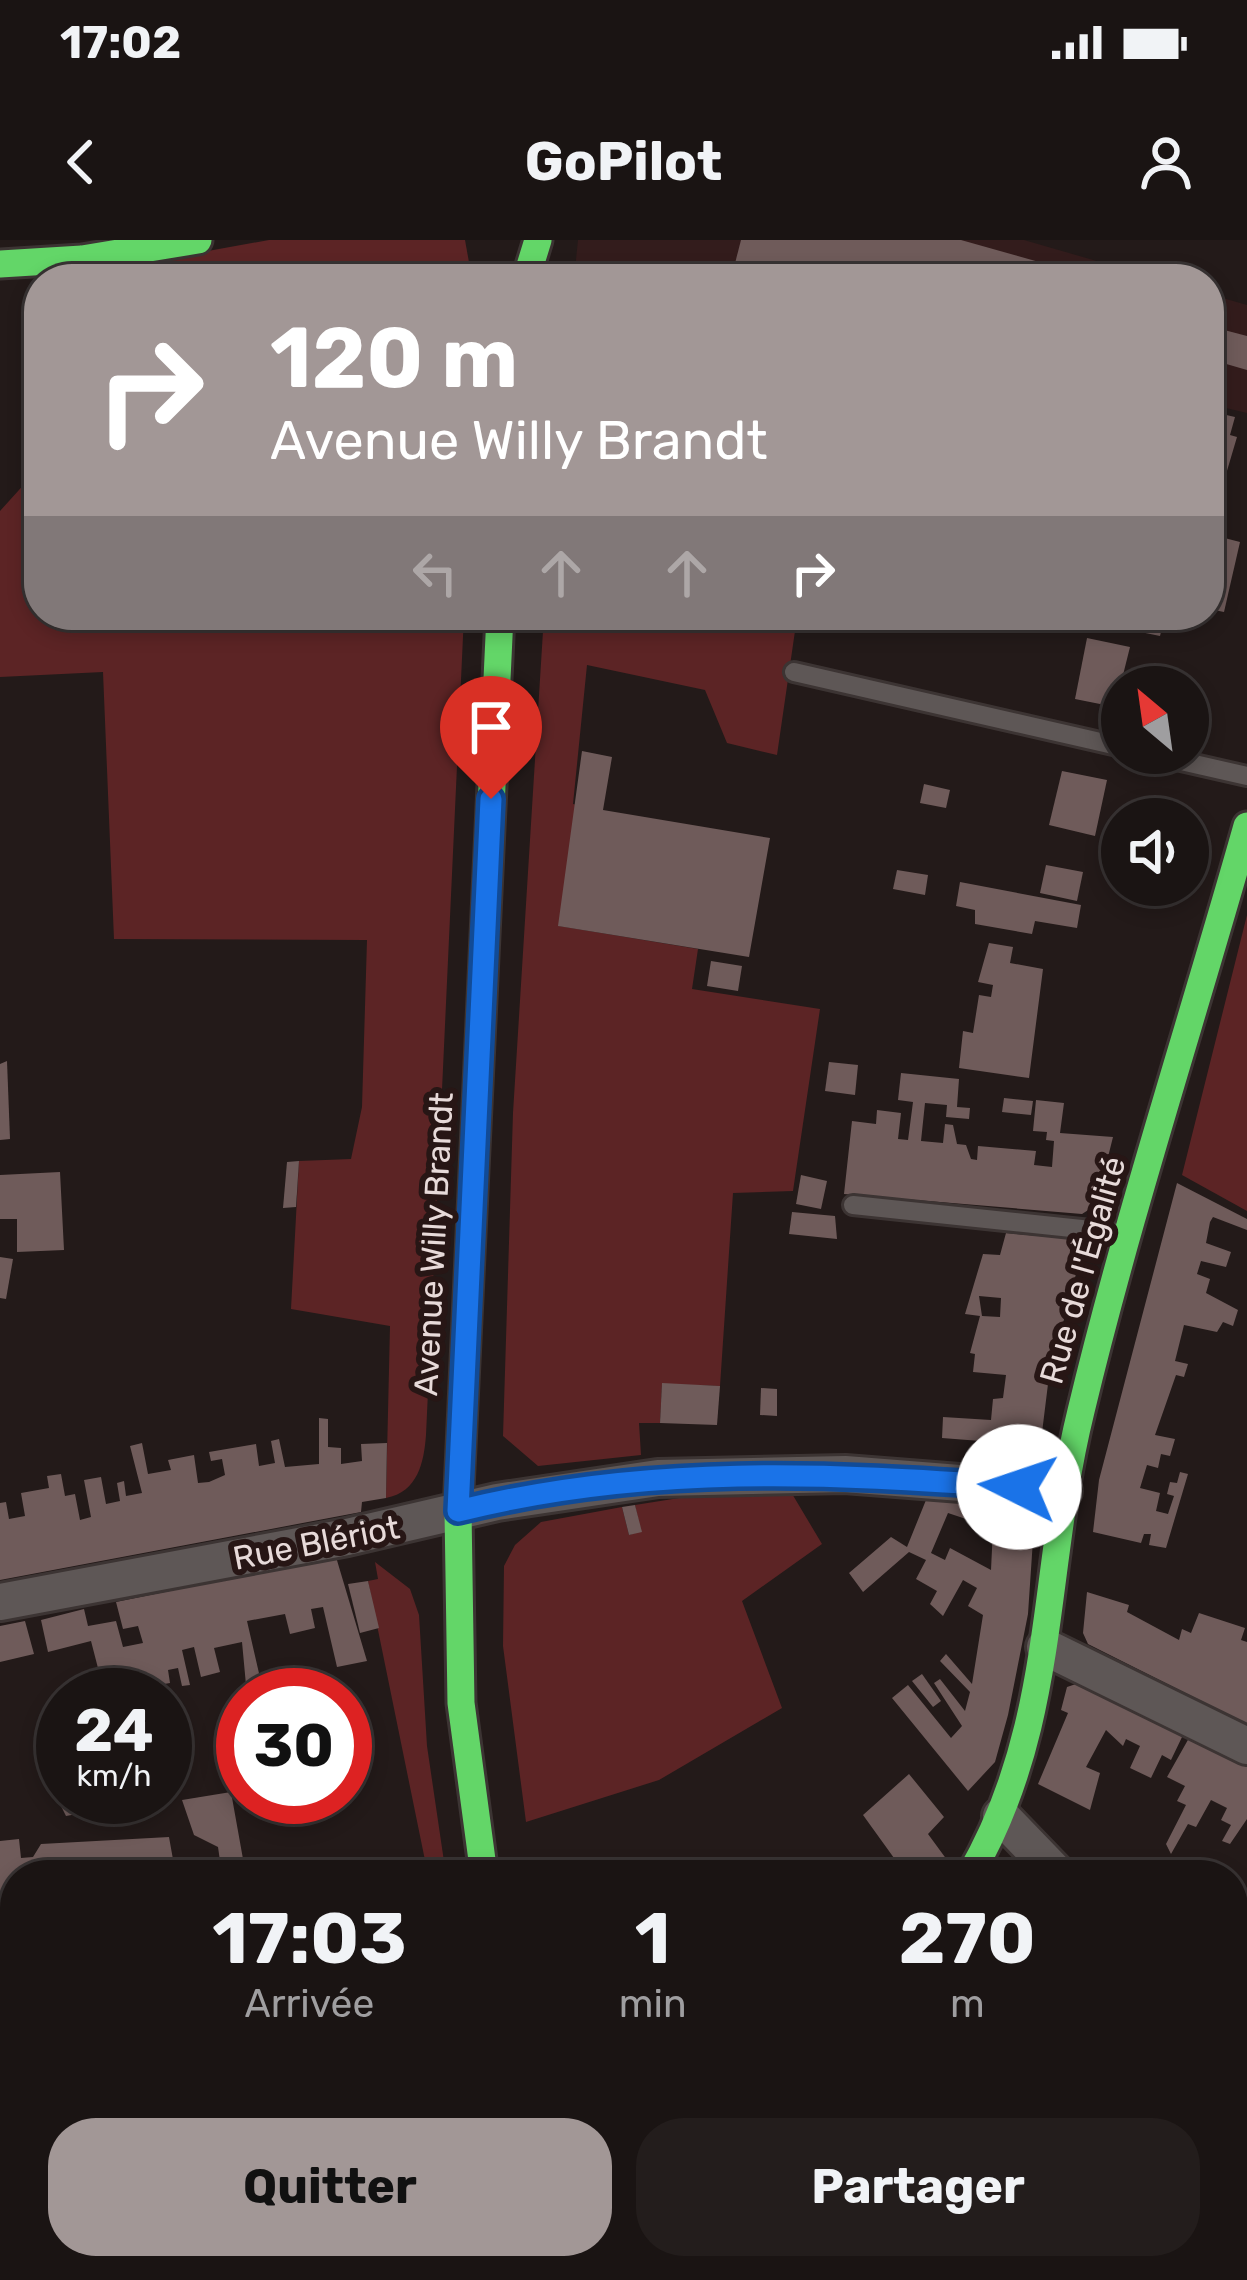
<!DOCTYPE html>
<html lang="fr">
<head>
<meta charset="utf-8">
<style>
	body { margin:0; font-family:Rubik,sans-serif; background:#231d1c; color:#f1f3f6; height:100vh; display:flex; flex-direction:column; font-size:45px; white-space:nowrap }
	* { box-sizing:border-box; margin:0 }
	p { font-size:39px; color:#9f9ea0 }
	.icon { flex:none; width:66px; height:66px; fill:none; stroke:currentColor; stroke-width:2; stroke-linecap:round; stroke-linejoin:round }
	.map { position:relative; flex:1; overflow:hidden }
	.side { position:absolute; left:0px; top:1620px; width:1248px; height:420px; display:flex; flex-direction:column; background:#1a1413; border-radius:48px 48px 0 0; box-shadow:0 6px 18px #0003,0 0 0 3px #383333 }
	.side>* { flex:none }
	.hud { position:absolute; left:24px; top:24px; width:1200px; height:366px; border-radius:48px; box-shadow:0 6px 18px #0003,0 0 0 3px #383333; background:#a29796; color:#fff; overflow:hidden }
	.needle { width:78px; rotate:331deg }
	.fabs { position:absolute; left:1101px; top:426px; display:grid; gap:24px }
	.fabs a { display:grid; place-items:center; width:108px; height:108px; border-radius:50%; background:#1a1413; box-shadow:0 6px 18px #0003,0 0 0 3px #383333; font-size:60px }
	.speed { position:absolute; left:36px; top:1428px; display:flex; gap:24px; font-size:60px; font-weight:700; text-align:center }
	.speed>* { display:grid; place-content:center; width:156px; height:156px; border-radius:50%; background:#1a1413; box-shadow:0 6px 18px #0003,0 0 0 3px #383333; line-height:1 }
	.speed small { font-size:30px; font-weight:400 }
	.speed .limit { border:18px solid #d22; background:#fff; color:#111 }
	.pin { position:absolute; display:grid; place-items:center; width:102px; height:102px; color:#fff; margin:-123px -51px; border-radius:50% 50% 50% 0; rotate:-45deg; box-shadow:0 0 12px #0007 }
	.pin .icon { rotate:45deg }
	.me { position:absolute; width:132px; margin:-66px; rotate:274deg; stroke-linejoin:round; filter:drop-shadow(0 0 9px #0008) }
	.turn { display:flex; align-items:center; gap:42px; height:252px; padding:0 48px; font-size:54px }
	.turn .icon { width:156px; height:156px; stroke-width:2.5 }
	.turn b { display:block; font-size:84px; line-height:102px }
	.lanes { display:flex; align-items:center; height:114px; padding:0 48px; background:#0003; justify-content:center; gap:60px; direction:ltr }
	.lanes .off { opacity:.35 }
	.eta { display:flex; justify-content:space-evenly; align-items:center; height:204px; text-align:center }
	.eta b { font-size:72px; font-weight:700; line-height:84px }
	.action { display:flex; gap:24px; margin-top:auto; padding:24px 48px }
	.action a { flex:1; height:138px; border-radius:48px; background:#a29796; color:#111; font-size:48px; font-weight:700; line-height:138px; text-align:center }
	.action a+a { background:#231d1c; color:#f1f3f6 }
	.status { display:flex; justify-content:space-between; align-items:center; height:84px; padding:0 60px; background:#1a1413; direction:ltr }
	.status svg { height:33px; fill:currentColor }
	header { display:flex; justify-content:space-between; align-items:center; height:156px; padding:0 48px; background:#1a1413; font-size:54px; font-weight:700 }
	.map>svg:first-child { display:block }
</style>
</head>
<body>
<div class="status"><b>17:02</b><svg viewBox="0 0 49 12"><path d="M0 12V9h3v3zM5 12V6h3v6zM10 12V3h3v9zM15 12V0h3v12zM26 1h20v11H26zM47 4h2v5h-2z"/></svg></div>
<header><svg class="icon" aria-label="back" viewBox="0 0 24 24"><path d="M15 5l-7 7 7 7"/></svg>GoPilot<svg class="icon" aria-label="person" viewBox="0 0 24 24"><circle cx="12" cy="8" r="4"/><path d="M4 21q1-7 8-7t8 7"/></svg></header>
<div class="map">
<svg width="1247" height="2040" viewBox="0 0 1247 2040">
	<rect width="100%" height="100%" fill="#231a19"/>
	<g fill="#331c1c">
		<path d="M578 0H1024L1159 39H574Z"/>
		<path d="M1209 54 1247 65V173L1209 164Z"/>
	</g>
	<g fill="#5c2425">
		<path d="M269 0H465L472 39H122L125 26Z"/>
		<path d="M39 171V375H464L426 1195C424 1222 418 1252 386 1258L390 1086 291 1069 299 921 351 919 362 867 367 700 114 699 103 432 0 437V271L28 240 21 180Z"/>
		<path d="M544 375H707L795 391 777 515 727 503 705 450 587 425 573 564 578 565 559 686 698 709 692 749 820 769 793 951 733 953 720 1146 662 1144 660 1183H639L641 1215 538 1226 503 1196 513 873Z"/>
		<path d="M1247 675V971L1182 935Z"/>
		<path d="M791 1252 822 1304 742 1361 782 1468 659 1540 526 1582 503 1406 504 1326 515 1305 541 1282 622 1267 629 1295 641 1291 635 1265 698 1255Z"/>
		<path d="M375 1322 410 1349 419 1375 427 1506 446 1635H428L368 1341 378 1339Z"/>
		<path d="M974 2025H1110L1120 2040H980Z"/>
	</g>
	<g fill="#6f5b5a" fill-rule="evenodd">
		<path d="M741 0H961L1096 38 731 39Z"/>
		<path d="M1209 86 1247 96V130L1209 119Z"/>
		<path d="M1209 171 1235 177 1230 195 1237 197 1211 285Z"/>
		<path d="M1209 294 1240 302 1224 372 1209 369Z"/>
		<path d="M1125 375H1165L1160 396 1121 388Z"/>
		<path d="M1087 398 1130 407 1115 467 1075 459Z"/>
		<path d="M582 511 612 517 603 570 770 598 749 717 558 686Z"/>
		<path d="M1062 531 1107 540 1095 596 1049 585Z"/>
		<path d="M924 544 950 550 946 568 920 563Z"/>
		<path d="M1046 625 1083 632 1077 661 1040 653Z"/>
		<path d="M897 630 928 635 925 655 893 649Z"/>
		<path d="M960 642 1081 665 1077 688 1035 681 1032 694 975 684V670L956 666Z"/>
		<path d="M989 703 1013 707 1010 723 1043 729 1029 838 959 828 963 791 973 793 979 755 991 757 993 745 978 742Z"/>
		<path d="M711 721 742 726 738 751 707 746Z"/>
		<path d="M7 821 10 899 0 900V824Z"/>
		<path d="M829 822 858 825 855 855 825 851Z"/>
		<path d="M901 833 959 839 957 867 970 868 969 879 946 877 947 865 925 863 921 901 943 903 945 884 953 885 957 904 966 905 971 919 977 920 978 906 1036 911 1034 925 1052 927 1054 901 1046 900 1047 892 1033 891 1036 860 1064 863 1060 893 1113 897 1096 965 1082 974 844 954 852 881 876 884 877 870 901 873 898 899 908 900 913 862 898 860Z"/>
		<path d="M1004 858 1033 861 1031 875 1002 872Z"/>
		<path d="M299 921 296 967 283 968 287 922Z"/>
		<path d="M60 932 64 1010 17 1012V979H0V935Z"/>
		<path d="M801 935 827 941 821 969 796 964Z"/>
		<path d="M1177 943 1247 979V990L1213 977 1210 982 1206 1003 1231 1012 1226 1027 1201 1021 1197 1034 1210 1039 1206 1053 1238 1070 1233 1086 1223 1082 1217 1092 1184 1085 1175 1121 1188 1124 1184 1137 1176 1135 1155 1195 1175 1199 1170 1216 1161 1214 1158 1228 1147 1225 1140 1248 1160 1253 1156 1271 1168 1274 1174 1256 1167 1254 1170 1242 1177 1243 1180 1232 1188 1234 1166 1308 1149 1305 1151 1294H1144L1141 1303 1093 1292 1099 1240Z"/>
		<path d="M792 972 835 976 837 999 789 994Z"/>
		<path d="M1006 993 1085 1000 1049 1136 1038 1225 991 1221 993 1202 942 1198 943 1177 991 1180 993 1159 1003 1158 1006 1135 973 1132 975 1114 970 1113 980 1076 965 1074 983 1014 1000 1015ZM979 1056 1001 1058 1000 1077 982 1076Z"/>
		<path d="M0 1017 13 1019 6 1059 0 1058Z"/>
		<path d="M662 1143 720 1146 717 1185 660 1183Z"/>
		<path d="M761 1148 777 1149V1176L760 1175Z"/>
		<path d="M319 1178 328 1179V1207L341 1208V1224L362 1221 361 1204 387 1203 386 1258 362 1262 361 1272 0 1340V1263L6 1262 9 1279 25 1276 21 1253 49 1248 47 1236 61 1234 65 1256 75 1254 80 1280 91 1277 84 1240 101 1237 106 1264 120 1261 117 1243 124 1241 126 1256 142 1253 130 1206 142 1203 148 1234 171 1230 168 1220 194 1215 198 1243 209 1242 225 1235 222 1219 211 1221 209 1212 256 1204 259 1226 275 1223 271 1201 279 1199 285 1227 319 1224Z"/>
		<path d="M926 1260 1035 1270 1028 1374 1008 1475 995 1522 968 1551 892 1458 908 1445 951 1498 962 1486 934 1443 940 1439 965 1471 970 1452 940 1421 946 1414 972 1444 983 1375 968 1366 977 1348 963 1340 943 1376 930 1364 937 1351 916 1339 926 1320 909 1312 863 1352 849 1333 891 1297 907 1307ZM948 1273 993 1288 991 1330 950 1308 945 1320 931 1313Z"/>
		<path d="M635 1265 642 1292 629 1295 622 1267Z"/>
		<path d="M336 1317 367 1421 337 1427 323 1367 311 1369 315 1388 290 1394 285 1374 247 1381 261 1442 246 1445 242 1402 214 1408 220 1432 201 1437 194 1407 182 1410 190 1445 182 1446 178 1428 168 1430 170 1443 152 1446 154 1455H145L144 1448 134 1451 130 1438 102 1444 105 1455H89L83 1435 99 1432 91 1401 48 1412 41 1380 84 1369 88 1386 116 1381 123 1407 143 1403 138 1386 123 1389 116 1362Z"/>
		<path d="M368 1341 379 1388 360 1393 348 1344Z"/>
		<path d="M1087 1352 1129 1365 1127 1372 1179 1400 1182 1389 1191 1393 1199 1373 1245 1388 1241 1400 1247 1402V1484L1088 1404 1083 1393Z"/>
		<path d="M25 1381 34 1414 0 1422V1386Z"/>
		<path d="M922 1434 941 1461 933 1467 912 1441Z"/>
		<path d="M1076 1444 1183 1495 1171 1520 1162 1515 1151 1538 1130 1528 1140 1506 1126 1499 1123 1506 1106 1490 1086 1527 1100 1533 1090 1570 1038 1544 1068 1473 1061 1470 1067 1447Z"/>
		<path d="M1189 1498 1247 1525V1579L1230 1604 1222 1601 1231 1585 1221 1580 1227 1568 1211 1560 1196 1587 1188 1584 1171 1614 1166 1604 1186 1565 1177 1561 1185 1546 1167 1537Z"/>
		<path d="M909 1534 944 1577 928 1594 950 1624 942 1635H855L869 1624 875 1634 894 1618 863 1575Z"/>
		<path d="M231 1552 243 1619 220 1621 218 1607 194 1595 182 1560Z"/>
		<path d="M56 1556 63 1554 158 1559 66 1576Z"/>
		<path d="M169 1597 174 1625 134 1629 131 1619 56 1626 57 1635H15V1790L0 1756V1601L19 1599 21 1618 33 1617 41 1604Z"/>
		<path d="M1233 1753 1247 1761V1787L1233 1786Z"/>
		<path d="M1233 1888 1247 1904V1996L1233 2008Z"/>
		<path d="M0 2000 15 2025 26 2040H0Z"/>
		<path d="M68 2025H104L106 2040H71Z"/>
		<path d="M209 2025H248L249 2040H210Z"/>
		<path d="M444 2025H496L497 2027 445 2037Z"/>
		<path d="M500 2025H550L555 2040H505Z"/>
		<path d="M609 2025H679L684 2040H614Z"/>
		<path d="M803 2025H841L849 2040H811Z"/>
		<path d="M950 2025H974L980 2040H929Z"/>
	</g>
	<g fill="none" stroke-linecap="round" stroke-linejoin="round">
		<g stroke="#3c3433" stroke-width="24">
			<g id="lane">
				<path d="M794 432 1122 507"/>
				<path d="M1146 513 1247 536"/>
				<path d="M853 965 1129 994"/>
			</g>
		</g>
		<g stroke="#3c3433" stroke-width="42">
			<g id="street">
				<path d="M0 1362 347 1297 497 1262 658 1238 845 1234 1063 1251"/>
				<path d="M1045 1407 1247 1506"/>
				<path d="M1001 1576 1058 1635"/>
				<path d="M0 1813 15 1848"/>
				<path d="M1233 1834 1247 1850"/>
				<path d="M0 1969 15 1967"/>
				<path d="M47 2025 51 2040"/>
			</g>
		</g>
		<g stroke="#3c3433" stroke-width="33">
			<g id="fast">
				<path d="M0 24 82 19 198 0"/>
				<path d="M526 39 538 0"/>
				<path d="M484 1635 461 1463 458 1271 500 375"/>
				<path d="M970 1635C1057 1485 1041 1333 1081 1171 1128 975 1192 781 1247 586"/>
				<path d="M580 2025 585 2040"/>
			</g>
		</g>
		<use href="#lane" stroke="#5e5756" stroke-width="18"/>
		<use href="#street" stroke="#5e5756" stroke-width="36"/>
		<use href="#fast" stroke="#63d668" stroke-width="27"/>
	</g>
	<g fill="none" stroke-linecap="round" stroke-linejoin="round">
		<g stroke="#114b97" stroke-width="30">
			<path id="route" d="M491 559 458 1271C648 1224 827 1233 1019 1247"/>
		</g>
		<use href="#route" stroke="#1a73e8" stroke-width="21"/>
	</g>
	<g text-anchor="middle" stroke-width="12" stroke-linejoin="round" paint-order="stroke">
		<g font-size="33" fill="#e7dad9" stroke="#271615">
			<text transform="translate(433 1004) rotate(-87)" y="12">Avenue Willy Brandt</text>
			<text transform="translate(1082 1030) rotate(-74)" y="12">Rue de l'Égalité</text>
			<text transform="translate(316 1302) rotate(-11)" y="12">Rue Blériot</text>
		</g>
	</g>
</svg>
<div class="fabs">
<a><svg class="needle" viewBox="-14 -14 28 28"><path d="M0-13l5 13h-10z" fill="#e53935"/><path d="M0 13l5-13h-10z" fill="#9f9ea0"/></svg></a>
<a><svg class="icon" aria-label="sound" viewBox="0 0 24 24"><path d="M4 9h4l5-4v14l-5-4H4zM17 9q2 3 0 6"/></svg></a>
</div>
<div class="speed"><div>24<small>km/h</small></div><div class="limit">30</div></div>
<div class="pin" style="left:491px;top:559px;background:#d93025"><svg class="icon" aria-label="arrive" viewBox="0 0 24 24"><path d="M6 21V4h12l-3 4 3 4H6"/></svg></div>
<svg class="me" style="left:1019px;top:1247px" viewBox="-20 -20 40 40"><circle r="19" fill="#fff"/><path d="M0-13L10 11 0 6-10 11z" fill="#1a73e8"/></svg>
<div class="hud">
<div class="turn"><svg class="icon" aria-label="right" viewBox="0 0 24 24"><path d="M7 20v-9h11M14 6l5 5-5 5"/></svg><div><b>120 m</b>Avenue Willy Brandt</div></div>
<div class="lanes"><svg class="icon off" aria-label="left" viewBox="0 0 24 24"><path d="M17 20v-9H6M10 6l-5 5 5 5"/></svg><svg class="icon off" aria-label="ahead" viewBox="0 0 24 24"><path d="M12 20V5M6 11l6-6 6 6"/></svg><svg class="icon off" aria-label="ahead" viewBox="0 0 24 24"><path d="M12 20V5M6 11l6-6 6 6"/></svg><svg class="icon" aria-label="right" viewBox="0 0 24 24"><path d="M7 20v-9h11M14 6l5 5-5 5"/></svg></div>
</div>
<section class="side">
<div class="eta">
<div><b>17:03</b><p>Arrivée</p></div>
<div><b>1</b><p>min</p></div>
<div><b>270</b><p>m</p></div>
</div>
<div class="action"><a>Quitter</a><a>Partager</a></div>
</section>
</div>
</body>
</html>
